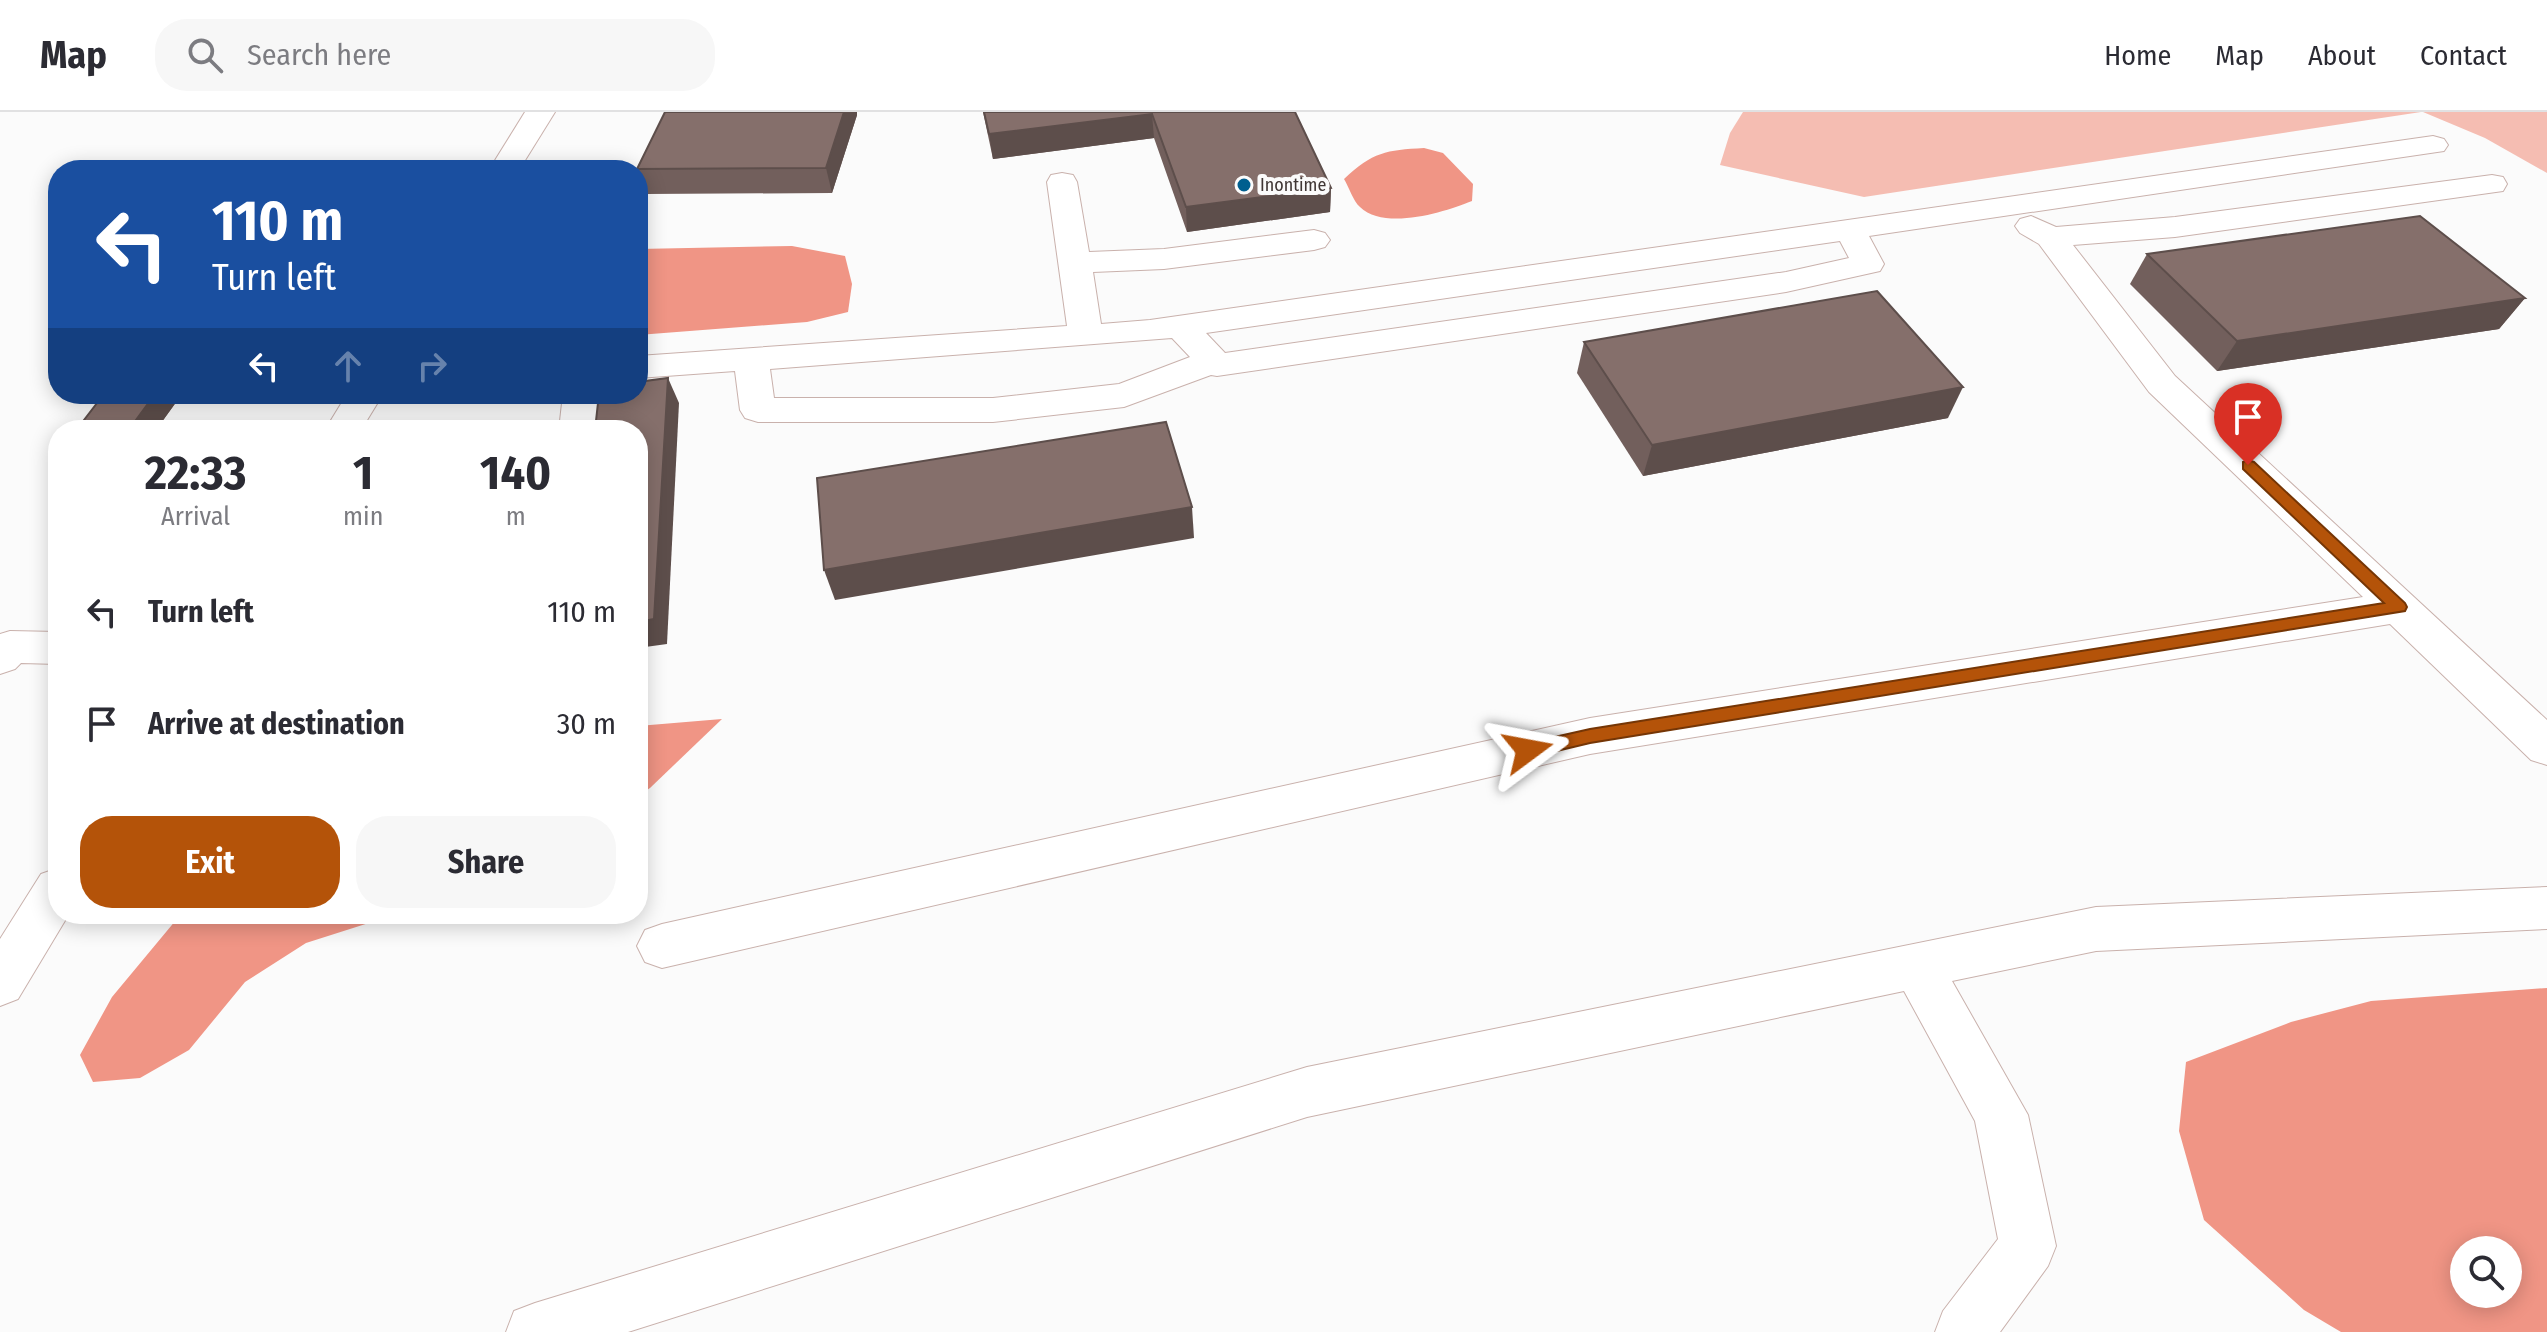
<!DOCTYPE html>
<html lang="en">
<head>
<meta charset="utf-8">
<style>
	body { margin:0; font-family:"Fira Sans Condensed",sans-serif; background:#f7f7f7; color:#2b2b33; height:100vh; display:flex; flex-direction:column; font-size:30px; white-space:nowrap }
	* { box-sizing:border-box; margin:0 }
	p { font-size:26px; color:#7c7c81 }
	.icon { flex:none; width:44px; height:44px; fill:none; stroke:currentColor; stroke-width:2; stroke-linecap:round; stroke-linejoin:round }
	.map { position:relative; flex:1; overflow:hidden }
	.details { position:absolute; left:48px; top:308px; width:600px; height:504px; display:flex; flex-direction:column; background:#fff; border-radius:32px; box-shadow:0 4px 20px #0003 }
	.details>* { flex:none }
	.hud { position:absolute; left:48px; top:48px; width:600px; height:244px; border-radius:32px; box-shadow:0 4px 20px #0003; background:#1a4fa0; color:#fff; overflow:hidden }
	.tools { position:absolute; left:2450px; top:1124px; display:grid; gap:16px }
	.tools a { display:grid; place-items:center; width:72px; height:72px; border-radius:50%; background:#fff; box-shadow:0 4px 20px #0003; font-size:40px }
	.pin { position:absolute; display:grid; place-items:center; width:68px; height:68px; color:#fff; margin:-82px -34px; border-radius:50% 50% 50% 0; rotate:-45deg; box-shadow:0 0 8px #0007 }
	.pin .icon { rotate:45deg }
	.me { position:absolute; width:88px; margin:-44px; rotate:77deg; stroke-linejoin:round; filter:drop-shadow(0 0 6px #0008) }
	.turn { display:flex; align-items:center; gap:28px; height:168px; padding:0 32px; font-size:36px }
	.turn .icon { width:104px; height:104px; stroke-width:2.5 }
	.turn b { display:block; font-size:56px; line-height:68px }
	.lanes { display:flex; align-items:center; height:76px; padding:0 32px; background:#0003; justify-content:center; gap:40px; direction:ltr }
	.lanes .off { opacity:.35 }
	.eta { display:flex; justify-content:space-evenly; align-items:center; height:136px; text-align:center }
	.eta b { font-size:48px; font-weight:700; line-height:56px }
	.primary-button { display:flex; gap:16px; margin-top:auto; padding:16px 32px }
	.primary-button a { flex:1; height:92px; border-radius:32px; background:#b45309; color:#fff; font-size:32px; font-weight:700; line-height:92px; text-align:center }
	.primary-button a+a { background:#f7f7f7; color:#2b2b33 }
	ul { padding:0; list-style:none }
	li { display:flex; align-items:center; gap:24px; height:112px; padding:0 32px }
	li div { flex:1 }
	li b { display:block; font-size:30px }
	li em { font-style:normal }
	header { display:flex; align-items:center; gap:48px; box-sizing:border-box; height:112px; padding:0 40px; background:#fff; border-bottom:2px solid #e1e1e2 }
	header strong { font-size:38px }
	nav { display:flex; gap:44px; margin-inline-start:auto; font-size:28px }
	.search { width:560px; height:72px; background:#f7f7f7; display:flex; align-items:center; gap:20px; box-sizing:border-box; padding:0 28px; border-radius:32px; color:#7c7c81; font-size:30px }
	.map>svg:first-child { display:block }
</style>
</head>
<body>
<header>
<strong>Map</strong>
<div class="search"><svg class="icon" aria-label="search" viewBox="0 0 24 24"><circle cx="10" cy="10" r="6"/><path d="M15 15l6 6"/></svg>Search here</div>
<nav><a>Home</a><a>Map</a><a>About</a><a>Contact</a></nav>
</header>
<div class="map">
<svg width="2547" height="1220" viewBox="0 0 2547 1220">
	<rect width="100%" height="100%" fill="#fbfbfb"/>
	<g fill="#f5bdb2">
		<path d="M1743 0H2421L1864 85 1720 53 1730 21Z"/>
		<path d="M2423 0H2547V61L2485 26Z"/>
	</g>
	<g fill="#f09585" fill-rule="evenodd">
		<path d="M1424 36 1443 41 1473 72 1472 89C1445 100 1385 119 1360 95 1353 89 1349 75 1344 67 1373 40 1386 38 1424 36Z"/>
		<path d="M792 134 845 144 852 172 848 200 807 210 638 223V137Z"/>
		<path d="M722 607 650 676 638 684V614Z"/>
		<path d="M181 802H397L306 831 245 870 189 938 140 966 93 970 80 943 112 885Z"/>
		<path d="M2547 876V1220H2341L2304 1198 2204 1108 2179 1019 2186 950 2291 910 2371 889ZM2464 1138H2508V1182H2464Z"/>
	</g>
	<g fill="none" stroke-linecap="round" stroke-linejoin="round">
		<g stroke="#c9b1ac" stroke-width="2">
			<g id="minor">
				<path d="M2433 24 2444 27 2448 33 2444 39 1869 124 1884 152 1880 159 1786 180 1217 264 1211 263 1124 295 993 310H758L745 306 740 298 735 259 638 266V244L1067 214 1047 70 1051 63 1062 61 1073 63 1077 70 1089 140 1164 137 1314 118 1325 121 1330 128 1325 135 1314 138 1164 157 1093 160 1101 212 1150 208ZM1840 129 1849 146 1786 160 1225 241 1206 221ZM1172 226 1190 245 1119 272 993 286H774L770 257Z"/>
				<path d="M2492 63 2503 65 2507 72 2503 79 2175 125 2073 133 2175 264 2547 608V653L2531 648 2390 512 1590 642 662 856 645 850 637 834 645 818 662 812 1590 606 2363 485 2149 280 2039 132 2020 121 2015 114 2020 107 2031 104 2056 115 2175 105Z"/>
				<path d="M563 282H599L595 318H559Z"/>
				<path d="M10 519 58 520V552L21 551 15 557 0 562V522Z"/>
				<path d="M2547 775V817L2096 839 1952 869 2028 1003 2056 1134 2048 1154 2000 1220H1935L1943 1199 1998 1127 1975 1009 1904 879 1307 1005 628 1220H506L514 1199 535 1191 1307 955 2096 795Z"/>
			</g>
		</g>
		<g stroke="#c9b1ac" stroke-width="2">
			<g id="major">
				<path d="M525 0H555L519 58H489Z"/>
				<path d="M347 282H383L361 318H325Z"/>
				<path d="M58 756V802H69L18 887 0 894V827L41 762Z"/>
			</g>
		</g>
		<use href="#minor" fill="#fff" fill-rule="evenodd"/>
		<use href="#major" fill="#fff" fill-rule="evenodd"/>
	</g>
	<g fill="#725f5c">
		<path d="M665 0H857V3L832 81 646 82 637 57Z"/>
		<path d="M983 0H1295L1331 76 1330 100 1187 120 1154 26 993 47Z"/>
		<path d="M2147 142 2525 186 2499 217 2217 259 2130 172Z"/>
		<path d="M1584 230 1948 306 1643 364 1577 261Z"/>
		<path d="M182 282 156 318H86L81 312Z"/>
	</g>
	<g fill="#5d4e4b">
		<path d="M844 0H857V3L832 81 826 56Z"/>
		<path d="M1152 2 1154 26 993 47 989 22Z"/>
		<path d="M1331 76 1330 100 1187 120 1186 95Z"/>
		<path d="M2525 186 2499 217 2217 259 2237 229Z"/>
		<path d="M668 266 679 291 667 532 638 536V510Z"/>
		<path d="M1963 275 1948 306 1643 364 1652 333Z"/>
		<path d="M155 282H182L156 318H139L133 312Z"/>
		<path d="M1192 395 1194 426 835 488 824 458Z"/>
	</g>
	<g fill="#856f6b" stroke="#5d4e4b" stroke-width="2">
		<path d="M665 0H844L826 56 637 57Z"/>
		<path d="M984 0H1295L1331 76 1186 95 1152 2 989 22Z"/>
		<path d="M2420 104 2525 186 2237 229 2147 142Z"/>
		<path d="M1877 179 1963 275 1652 333 1584 230Z"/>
		<path d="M668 266 654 507 638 510V318H595L599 282H638V270Z"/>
		<path d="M104 282H155L133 312H81Z"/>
		<path d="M1166 310 1192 395 824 458 817 366Z"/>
	</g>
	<path fill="#b45309" stroke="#753606" stroke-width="2" d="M2248 348 2254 350 2405 491 2407 495 2405 499 1590 631 1528 646 1519 638 1528 631 1590 617 2384 491 2243 357V350Z"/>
	<circle fill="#005f8f" stroke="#fbfbfb" stroke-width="3" cx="1244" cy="73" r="8"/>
	<g text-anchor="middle" stroke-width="8" stroke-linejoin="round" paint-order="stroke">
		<g font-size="18" fill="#403735" stroke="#fbfbfb" text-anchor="start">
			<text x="1260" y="79">Inontime</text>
		</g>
	</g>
</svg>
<div class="tools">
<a><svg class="icon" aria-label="search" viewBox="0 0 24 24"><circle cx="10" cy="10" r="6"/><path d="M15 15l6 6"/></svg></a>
</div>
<div class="pin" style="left:2248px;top:353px;background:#d93025"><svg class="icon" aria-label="arrive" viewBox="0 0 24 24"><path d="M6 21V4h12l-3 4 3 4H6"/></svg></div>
<svg class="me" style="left:1528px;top:638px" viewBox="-20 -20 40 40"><path d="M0-17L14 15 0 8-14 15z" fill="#b45309" stroke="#fff" stroke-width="4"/></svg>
<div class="hud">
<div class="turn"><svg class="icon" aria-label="left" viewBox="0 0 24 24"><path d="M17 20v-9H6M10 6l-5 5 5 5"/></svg><div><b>110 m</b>Turn left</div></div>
<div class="lanes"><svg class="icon" aria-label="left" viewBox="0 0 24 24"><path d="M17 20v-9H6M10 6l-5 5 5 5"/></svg><svg class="icon off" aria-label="ahead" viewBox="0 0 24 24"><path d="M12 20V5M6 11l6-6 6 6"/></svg><svg class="icon off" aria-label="right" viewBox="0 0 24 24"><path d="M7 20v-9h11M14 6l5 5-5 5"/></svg></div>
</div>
<section class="details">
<div class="eta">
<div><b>22:33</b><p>Arrival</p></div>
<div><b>1</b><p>min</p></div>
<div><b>140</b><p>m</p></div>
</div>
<ul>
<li><svg class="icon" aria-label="left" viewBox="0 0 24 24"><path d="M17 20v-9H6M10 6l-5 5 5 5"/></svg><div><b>Turn left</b></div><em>110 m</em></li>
<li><svg class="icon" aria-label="arrive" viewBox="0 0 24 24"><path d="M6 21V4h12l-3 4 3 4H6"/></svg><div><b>Arrive at destination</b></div><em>30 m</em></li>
</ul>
<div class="primary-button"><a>Exit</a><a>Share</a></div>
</section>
</div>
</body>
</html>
